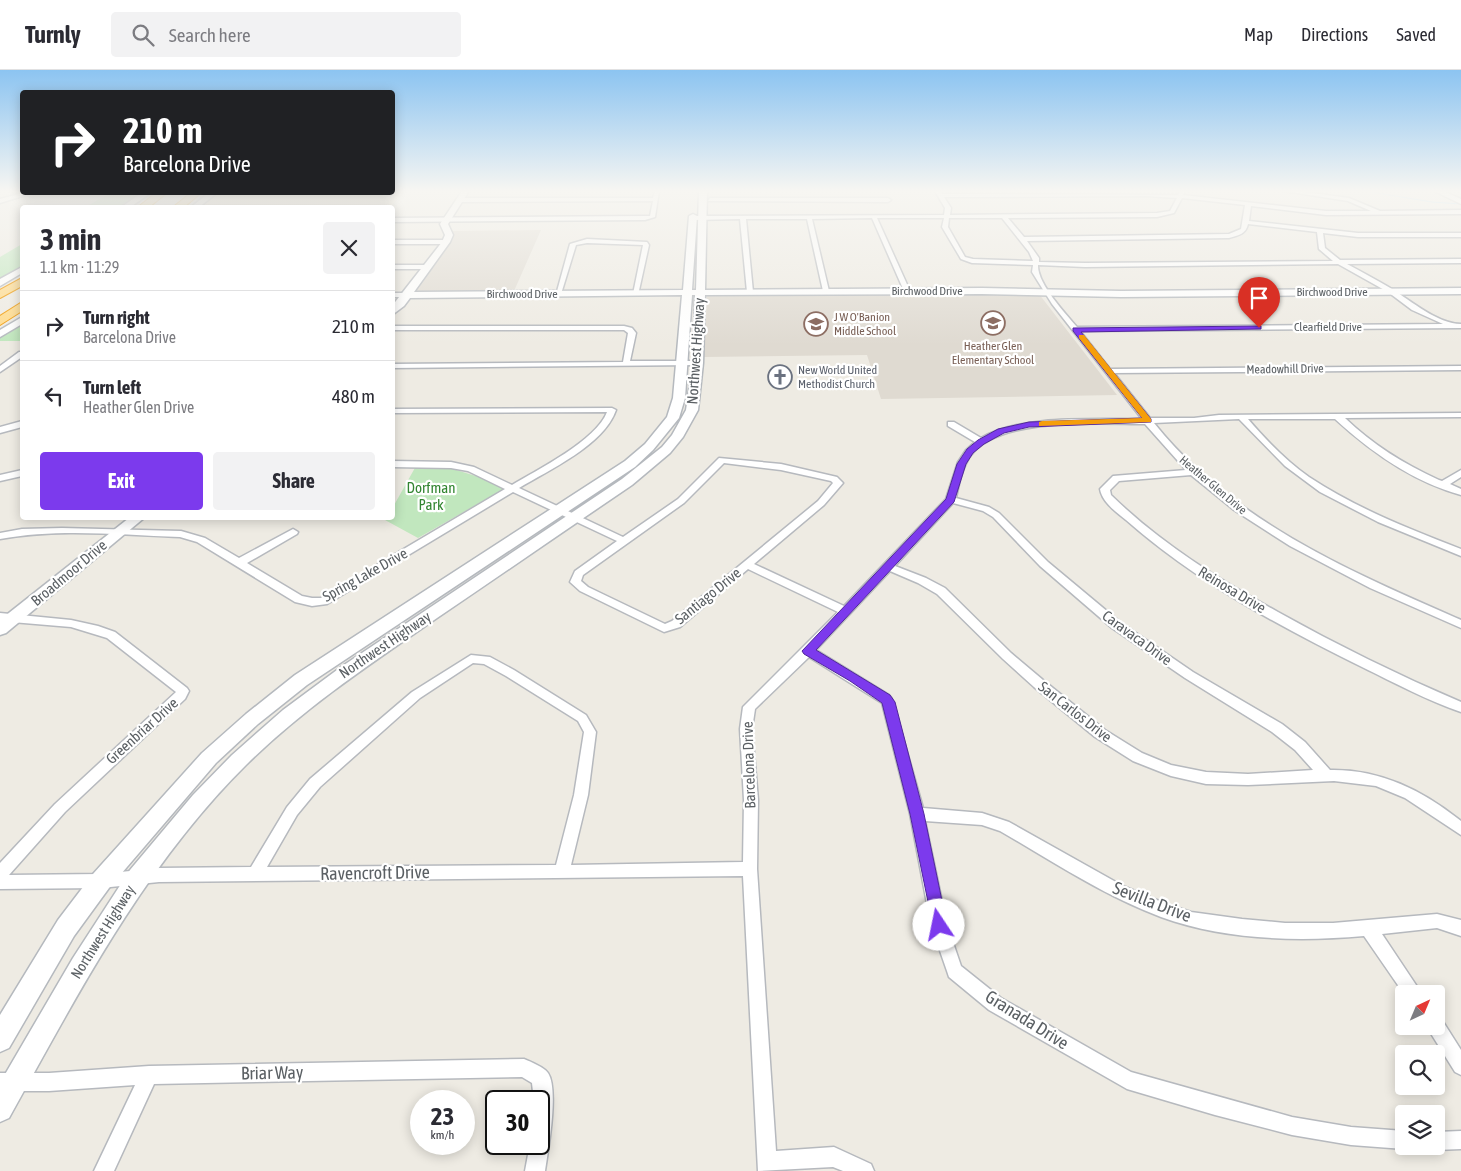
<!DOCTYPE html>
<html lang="en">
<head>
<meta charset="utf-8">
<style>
	body { margin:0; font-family:"Asap Condensed",sans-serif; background:#f2f2f3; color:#2b2b33; height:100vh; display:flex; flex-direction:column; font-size:19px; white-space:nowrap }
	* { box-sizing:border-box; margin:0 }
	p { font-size:16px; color:#7c7c81 }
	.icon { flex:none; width:28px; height:28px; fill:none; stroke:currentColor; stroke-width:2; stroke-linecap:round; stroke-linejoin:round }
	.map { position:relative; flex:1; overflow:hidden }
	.drawer { position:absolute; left:20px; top:135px; width:375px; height:315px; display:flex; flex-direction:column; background:#fff; border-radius:5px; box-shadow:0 2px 12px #0003 }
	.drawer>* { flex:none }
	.guide { position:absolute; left:20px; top:20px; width:375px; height:105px; border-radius:5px; box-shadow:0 2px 12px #0003; background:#202124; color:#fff; overflow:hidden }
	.needle { width:32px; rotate:44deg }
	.tools { position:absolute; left:1395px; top:915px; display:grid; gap:10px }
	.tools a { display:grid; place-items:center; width:50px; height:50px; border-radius:5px; background:#fff; box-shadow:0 2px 12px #0003; font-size:25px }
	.speed { position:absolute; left:410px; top:1020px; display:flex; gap:10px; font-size:25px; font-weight:700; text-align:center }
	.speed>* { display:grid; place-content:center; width:65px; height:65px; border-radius:50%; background:#fff; box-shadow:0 2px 12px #0003; line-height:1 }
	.speed small { font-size:12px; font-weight:400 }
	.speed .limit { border:2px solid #111; border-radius:8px; background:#fff; color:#111 }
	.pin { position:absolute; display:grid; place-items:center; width:42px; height:42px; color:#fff; margin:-51px -21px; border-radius:50% 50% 50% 0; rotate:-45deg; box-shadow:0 0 5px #0007 }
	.pin .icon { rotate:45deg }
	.me { position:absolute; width:55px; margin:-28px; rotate:349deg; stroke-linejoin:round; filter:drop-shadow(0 0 4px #0008) }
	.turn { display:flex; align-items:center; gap:18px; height:105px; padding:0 20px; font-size:22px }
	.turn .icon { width:65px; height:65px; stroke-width:2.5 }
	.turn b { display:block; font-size:35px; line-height:42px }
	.round { display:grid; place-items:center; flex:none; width:52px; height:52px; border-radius:5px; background:#f2f2f3 }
	.summary { display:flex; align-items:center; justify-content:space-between; height:85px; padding:0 20px }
	h1 { font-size:30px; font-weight:700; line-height:38px }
	.action { display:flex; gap:10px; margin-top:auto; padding:10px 20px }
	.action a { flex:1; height:58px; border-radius:5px; background:#7c3aed; color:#fff; font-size:20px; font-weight:700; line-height:58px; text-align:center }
	.action a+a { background:#f2f2f3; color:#2b2b33 }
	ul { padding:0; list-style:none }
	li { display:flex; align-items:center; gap:15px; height:70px; padding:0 20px; border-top:1px solid #e1e1e2 }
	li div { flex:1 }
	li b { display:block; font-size:19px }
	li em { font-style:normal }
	header { display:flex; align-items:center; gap:30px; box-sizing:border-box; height:70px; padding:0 25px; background:#fff; border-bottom:1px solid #e1e1e2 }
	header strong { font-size:24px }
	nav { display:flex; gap:28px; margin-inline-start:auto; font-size:18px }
	.search { width:350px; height:45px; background:#f2f2f3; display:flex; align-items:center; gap:12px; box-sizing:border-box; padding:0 18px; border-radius:5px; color:#7c7c81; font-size:19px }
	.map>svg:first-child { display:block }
</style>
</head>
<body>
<header>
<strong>Turnly</strong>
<div class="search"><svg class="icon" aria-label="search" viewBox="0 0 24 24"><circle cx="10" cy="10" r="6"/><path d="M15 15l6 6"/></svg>Search here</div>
<nav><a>Map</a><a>Directions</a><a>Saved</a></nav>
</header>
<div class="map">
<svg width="1461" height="1101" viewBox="0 0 1461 1101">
	<rect width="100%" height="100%" fill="#eeebe3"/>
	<path fill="#fff3d7" d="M393 121H405L390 137 197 138 219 123Z"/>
	<g fill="#dfdad1">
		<path d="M541 160 514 221 416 222 453 169V161Z"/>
		<path d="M1015 223 1039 224 1117 325 881 329 867 285 704 287 707 225Z"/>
	</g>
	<g fill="#c1e7be">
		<path d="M110 123H153L130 137 84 138Z"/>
		<path d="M22 174V200L0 213V187Z"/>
		<path d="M22 254V271H0V268Z"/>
		<path d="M416 396 453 399 479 407 504 419 418 468 385 450 386 448H392L393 437Z"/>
	</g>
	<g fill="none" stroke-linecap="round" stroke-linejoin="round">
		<path stroke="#a2dcff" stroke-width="1" d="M1365 121 1432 132 1461 134"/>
		<g stroke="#b6b9be" stroke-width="3">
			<g id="street">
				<path d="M655 121H659L655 147 645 150 392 152V148L645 146H650L653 131 459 132 456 130 459 128H653Z"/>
				<path d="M935 121H940L942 124 1178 125 1180 121H1185L1183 125 1326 141H1371L1348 131 1284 121H1297L1349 128 1380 141 1461 140V144L1326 145 1251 136 1249 151 1358 163H1461V167H1358L1323 163 1325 178 1340 190 1461 189V193L1347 194C1362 202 1377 210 1392 219 1411 231 1438 254 1461 254V258L1080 261 1110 299 1461 296V300L1114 303 1150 348H1194L1219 345 1461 343V347L1345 348C1373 375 1404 394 1439 410L1442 411 1461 400V407L1450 414 1461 419V425C1413 412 1371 382 1335 349H1248C1266 370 1286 391 1309 407 1356 438 1409 459 1461 479V486L1378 452 1320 422 1285 396 1239 349 1154 353C1232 451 1349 501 1461 550V558L1370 518 1290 476 1234 440 1191 405 1119 411 1110 420 1111 425C1160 473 1218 509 1278 542 1337 575 1398 605 1461 632V642C1428 631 1395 613 1364 598 1281 557 1196 512 1126 450 1116 442 1102 432 1100 419L1113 406 1186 400 1145 354C1100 354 1002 346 971 385 962 398 959 413 956 428L989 437 999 443 1048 492 1120 552 1193 602 1282 654 1305 672 1330 700C1380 699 1422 720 1461 751V765L1405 728 1376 716 1334 711 1248 715 1206 714 1171 706 1133 691 1095 667 1034 617 1003 589 937 524 918 513 890 501 816 580 889 625 892 629 923 738 982 743 1009 752 1123 816 1164 833 1191 842 1242 849 1285 853H1333L1437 844 1461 850V866L1437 858 1382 864 1422 924H1404L1364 866C1297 872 1224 870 1161 847 1104 826 1052 791 1000 761L982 755 925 751 947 855 961 896 1001 928 1131 1002 1292 1047 1351 1057 1404 1061V1076L1411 1077 1404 1079 1351 1075 1292 1065 1215 1045 1127 1019 989 940 949 907 947 901 931 855 910 744 882 633 809 587 755 639 752 659 758 730 757 799 776 1081 834 1077 871 1094 874 1101H843L833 1097 758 1101 743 806 159 812 101 818 0 819V793L55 734 176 622 107 568 71 557 0 551V543L71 550 98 556 115 562 187 618 189 621 185 629 65 742 9 805 101 804 159 798 251 797 287 737 310 709 412 622 471 585 490 587 514 600 586 645 596 662 588 725 571 795 743 792 744 730 740 659 743 637 838 542 748 499 680 557 664 562 580 521 570 512 575 501 617 471 513 422 327 534 312 536 295 532 197 472 180 467C121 465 59 458 0 469V463L22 459 62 458 181 461 205 468 239 488 293 459 298 462 297 464 247 493 302 526 312 528H321L505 419 468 401 451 398 392 397V391L451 392 474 397 512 415C537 400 597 370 607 342L392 343V339L612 338 616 340C604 375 549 400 519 418L623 467 678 429 719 388 781 394 837 407 843 413 824 435 754 494 844 536 946 429 958 392 966 380 975 372 948 356V352H954L981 368C1022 344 1094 350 1142 349L1052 234 1032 202 1033 195 972 193 961 189 942 157 944 148H877L910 221 907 223 904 221 872 148 812 149 829 221 826 223 823 221 807 149H746L753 222 750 224 747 222 740 149 693 150 690 148 693 146 944 145 945 138ZM1147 126 1177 128 1170 141 1157 143 950 145 951 138 944 127ZM1182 128 1245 135 1241 159 1229 164 1024 167 1008 148 1157 147 1174 143ZM949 148H1002L1029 182 1033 191 973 189 965 187 948 157ZM1248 154 1317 162 1319 179 1333 191 1085 193 1039 192V188L1027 171 1229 168C1239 165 1246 164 1248 154ZM1338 194 1388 222 1412 240 1443 254 1077 257C1065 243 1037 213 1038 195L1085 197ZM724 393 781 400 831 411 833 413 818 431 672 551 665 554 588 517 581 511 583 505 684 433ZM953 433 983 441 993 447 1040 496 1112 558 1185 608 1272 662 1295 680 1313 700 1248 704 1206 702 1171 695 1142 683 1105 660 1043 610 1011 583 945 518 926 508 895 496ZM473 593 484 594 506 606 578 651 584 662 574 725 556 795 267 797 297 745 320 717 420 628Z"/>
				<path d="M26 122H35L0 133V129Z"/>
				<path d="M710 128H888L891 130 888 132 708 131Z"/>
				<path d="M587 169 647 172 649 175 638 225 633 224 643 175 587 173 576 175 561 224 556 225 570 174Z"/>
				<path d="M392 170H446L449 172 446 174H392Z"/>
				<path d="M392 195H428L431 197 428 199H392Z"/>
				<path d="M392 223H408L411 225 408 227H392Z"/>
				<path d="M392 256H624L632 258 636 263 630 291H698L702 293 698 295 392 298V294L623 292 628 263 624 260H392Z"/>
				<path d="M19 282H22V287L0 302V296Z"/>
				<path d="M22 351V357L0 363V357Z"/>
				<path d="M22 400V406L0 411V405Z"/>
				<path d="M1436 947 1442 950 1461 980V1005L1455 1002 1430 962 1427 956H1436Z"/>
				<path d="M524 989C531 992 544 997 548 1003 559 1019 548 1081 545 1101H525L530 1074H539V1031H534L532 1013 522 1007 154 1014 114 1101H94L135 1015 49 1021H0V1003H49L149 996Z"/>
				<path d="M1461 1061V1079L1436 1080 1429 1078V1076H1436V1062Z"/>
			</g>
		</g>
		<g stroke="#b5b9be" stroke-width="3">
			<g id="secondary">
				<path d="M462 121H469L448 154 453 165 450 172 414 222 683 220 689 146 693 144 697 146 692 220H696L699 121H707L705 220 982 218 1121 221 1461 218V224L1121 227 982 224 705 225 703 293 698 340 683 367 670 383 632 415C567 459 502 504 437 548 370 594 304 638 246 695 144 796 78 924 9 1048L0 1052V1013L73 888 130 800 193 725 232 685 283 640 341 597 622 409 662 377 672 365 686 340 693 293 695 225H692L685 328 679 348 653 380 635 397 307 615 258 654 216 693 109 818 74 866 9 978 0 982V945L58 850 93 804 202 683 246 644 295 605 625 391 645 374 667 347 673 328 682 225 410 228 404 236 392 245V236L442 172 445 165 440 154Z"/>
				<path d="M1434 121H1443L1461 129V134Z"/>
				<path d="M143 122H152L129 138H120Z"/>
				<path d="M210 122H218L198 138H190Z"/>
				<path d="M22 197V203L0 216V209Z"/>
				<path d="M22 247V254L0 267V260Z"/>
				<path d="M129 448H144L6 563 0 565V550Z"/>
			</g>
		</g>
		<g stroke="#f19800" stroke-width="2">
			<g id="highway">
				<path d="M157 122H168L148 138H137Z"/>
				<path d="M192 122H202L183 138H172Z"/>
				<path d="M22 208V216L0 228V220Z"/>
				<path d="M22 232V241L0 255V246Z"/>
			</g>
		</g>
		<use href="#street" fill="#fff" fill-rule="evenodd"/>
		<use href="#secondary" fill="#fff" fill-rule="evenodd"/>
		<use href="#highway" fill="#ffda89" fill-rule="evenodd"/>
	</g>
	<linearGradient id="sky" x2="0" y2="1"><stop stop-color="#8cc4f1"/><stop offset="0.44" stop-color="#f7f6f2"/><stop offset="1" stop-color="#f7f6f2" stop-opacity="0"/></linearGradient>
	<rect width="1461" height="275" fill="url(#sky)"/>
	<path fill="#7c3aed" stroke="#51269a" d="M1259 256H1261V259L1081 262 1151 349V352L1029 357 1004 363 984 374 973 383 966 394 954 432 816 580 890 625 895 632 924 744 947 855 945 861 939 863 934 861 910 744 882 633 850 611 804 584 802 581 946 429 957 394 967 379 978 370 998 359 1029 352 1142 348 1073 261V258Z"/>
	<path fill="#f59e0b" d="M1079 265H1084L1151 349V352L1039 356V352L1042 351 1142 348 1079 268Z"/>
	<defs>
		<g id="school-ring" transform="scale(1.25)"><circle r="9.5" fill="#fff" stroke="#8d6e63" stroke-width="1.5"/><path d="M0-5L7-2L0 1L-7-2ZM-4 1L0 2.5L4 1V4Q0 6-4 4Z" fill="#8d6e63"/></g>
		<g id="church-ring" transform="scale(1.25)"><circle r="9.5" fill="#fff" stroke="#6b7280" stroke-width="1.5"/><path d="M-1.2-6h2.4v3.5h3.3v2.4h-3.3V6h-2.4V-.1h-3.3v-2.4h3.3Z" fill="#6b7280"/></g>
	</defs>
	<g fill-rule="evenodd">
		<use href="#school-ring" x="993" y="253"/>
		<use href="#school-ring" x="816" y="254"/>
		<use href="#church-ring" x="780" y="307"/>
	</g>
	<g text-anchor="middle" stroke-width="4.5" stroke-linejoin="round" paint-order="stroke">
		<g font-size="12" fill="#5b6064" stroke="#fff">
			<text x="927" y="225">Birchwood Drive</text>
			<text x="1332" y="226">Birchwood Drive</text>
			<text x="522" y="228">Birchwood Drive</text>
			<text x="1328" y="261">Clearfield Drive</text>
			<text transform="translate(1285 299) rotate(-1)" y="4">Meadowhill Drive</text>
			<text transform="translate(1213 415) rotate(40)" y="4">Heather Glen Drive</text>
		</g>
		<g font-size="12" fill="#785e54" stroke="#fff" text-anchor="start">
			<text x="834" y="251">J W O'Banion<tspan x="834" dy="14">Middle School</tspan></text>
			<text x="993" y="280" text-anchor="middle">Heather Glen<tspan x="993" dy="14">Elementary School</tspan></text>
		</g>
		<g font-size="12" fill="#5b616d" stroke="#fff" text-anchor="start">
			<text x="798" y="304">New World United<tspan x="798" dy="14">Methodist Church</tspan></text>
		</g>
		<g font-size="15" fill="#5b6064" stroke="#fff">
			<text transform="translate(696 281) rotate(-86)" y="5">Northwest Highway</text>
			<text transform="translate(69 503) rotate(-40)" y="5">Broadmoor Drive</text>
			<text transform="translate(365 505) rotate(-29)" y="5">Spring Lake Drive</text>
			<text transform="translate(1232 520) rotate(31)" y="5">Reinosa Drive</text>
			<text transform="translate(708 526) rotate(-39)" y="5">Santiago Drive</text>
			<text transform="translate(1137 568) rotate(36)" y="5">Caravaca Drive</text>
			<text transform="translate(385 575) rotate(-34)" y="5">Northwest Highway</text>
			<text transform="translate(1075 642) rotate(38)" y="5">San Carlos Drive</text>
			<text transform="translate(142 661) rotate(-42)" y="5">Greenbriar Drive</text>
			<text transform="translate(749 695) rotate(-92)" y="5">Barcelona Drive</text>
			<text transform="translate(103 862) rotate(-58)" y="5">Northwest Highway</text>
		</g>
		<g font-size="15" fill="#328531" stroke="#fff">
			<text x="431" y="423">Dorfman<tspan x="431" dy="17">Park</tspan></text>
		</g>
		<g font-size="18" fill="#5b6064" stroke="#fff">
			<text transform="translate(375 803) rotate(-1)" y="6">Ravencroft Drive</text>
			<text transform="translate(1152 832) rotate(21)" y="6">Sevilla Drive</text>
			<text transform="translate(1027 950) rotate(32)" y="6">Granada Drive</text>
			<text transform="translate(272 1003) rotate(-1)" y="6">Briar Way</text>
		</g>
	</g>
</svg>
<div class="tools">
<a><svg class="needle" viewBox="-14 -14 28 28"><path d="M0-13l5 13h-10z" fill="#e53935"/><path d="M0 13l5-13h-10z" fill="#7c7c81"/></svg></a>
<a><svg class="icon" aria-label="search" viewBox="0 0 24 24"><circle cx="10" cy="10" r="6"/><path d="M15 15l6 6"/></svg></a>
<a><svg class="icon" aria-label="layers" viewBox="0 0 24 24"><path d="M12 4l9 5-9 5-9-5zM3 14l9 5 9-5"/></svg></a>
</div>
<div class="speed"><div>23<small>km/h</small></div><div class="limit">30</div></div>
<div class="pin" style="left:1259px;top:258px;background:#d93025"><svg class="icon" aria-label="arrive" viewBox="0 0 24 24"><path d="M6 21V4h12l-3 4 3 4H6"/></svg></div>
<svg class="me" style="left:939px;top:855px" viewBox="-20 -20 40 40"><circle r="19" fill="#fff"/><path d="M0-13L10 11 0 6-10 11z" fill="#7c3aed"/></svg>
<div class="guide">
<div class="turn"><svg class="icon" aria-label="right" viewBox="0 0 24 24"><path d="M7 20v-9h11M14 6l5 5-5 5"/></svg><div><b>210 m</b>Barcelona Drive</div></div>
</div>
<section class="drawer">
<div class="summary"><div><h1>3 min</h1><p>1.1 km · 11:29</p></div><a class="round"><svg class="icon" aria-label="close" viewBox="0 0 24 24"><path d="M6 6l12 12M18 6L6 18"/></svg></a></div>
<ul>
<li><svg class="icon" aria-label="right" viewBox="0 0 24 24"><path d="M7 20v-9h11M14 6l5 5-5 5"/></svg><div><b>Turn right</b><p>Barcelona Drive</p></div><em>210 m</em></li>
<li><svg class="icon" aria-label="left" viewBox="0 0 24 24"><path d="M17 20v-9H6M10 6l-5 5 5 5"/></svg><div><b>Turn left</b><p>Heather Glen Drive</p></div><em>480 m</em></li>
</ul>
<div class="action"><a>Exit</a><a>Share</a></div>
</section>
</div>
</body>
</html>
